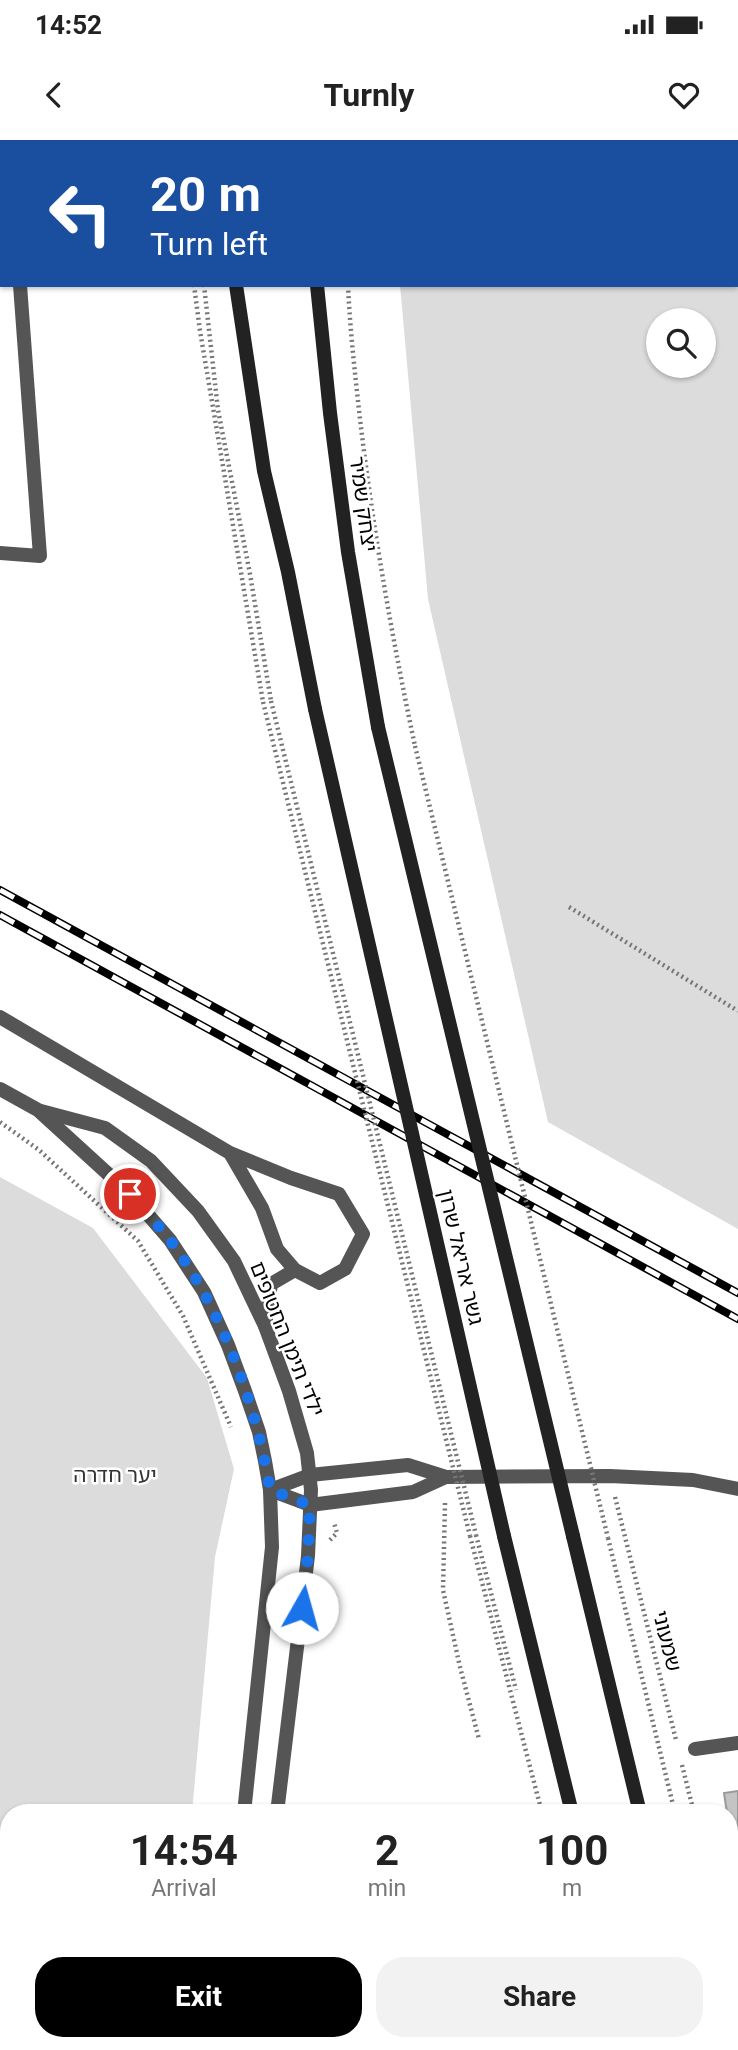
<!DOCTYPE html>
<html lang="en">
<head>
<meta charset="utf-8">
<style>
	body { margin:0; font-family:Roboto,"Noto Sans Hebrew",sans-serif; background:#f2f2f2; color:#222; height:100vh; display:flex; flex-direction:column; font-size:26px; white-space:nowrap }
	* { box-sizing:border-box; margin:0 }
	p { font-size:23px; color:#767676 }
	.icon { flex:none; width:38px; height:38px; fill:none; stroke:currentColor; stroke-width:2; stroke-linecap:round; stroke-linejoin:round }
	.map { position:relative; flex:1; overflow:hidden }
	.sheet { position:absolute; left:0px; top:1664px; width:738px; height:247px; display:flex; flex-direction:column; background:#fff; border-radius:28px 28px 0 0; box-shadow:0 2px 5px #0004 }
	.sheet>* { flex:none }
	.top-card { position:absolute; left:0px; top:0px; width:738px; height:147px; box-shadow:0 2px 5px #0004; background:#1a4fa0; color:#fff; overflow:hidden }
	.controls { position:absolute; left:646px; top:168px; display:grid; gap:14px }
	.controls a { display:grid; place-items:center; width:70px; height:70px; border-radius:50%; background:#fff; box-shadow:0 2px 5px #0004; font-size:35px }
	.pin { position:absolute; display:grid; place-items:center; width:60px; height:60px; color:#fff; margin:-30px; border:4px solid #fff; border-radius:50%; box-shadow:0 2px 7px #0007 }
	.me { position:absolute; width:77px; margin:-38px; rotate:7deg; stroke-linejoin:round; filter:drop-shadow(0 0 5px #0008) }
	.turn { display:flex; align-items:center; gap:24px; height:147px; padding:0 35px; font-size:32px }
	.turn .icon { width:91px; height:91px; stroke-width:2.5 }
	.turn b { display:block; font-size:49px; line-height:60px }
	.eta { display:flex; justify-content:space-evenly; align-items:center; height:119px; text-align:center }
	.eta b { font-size:42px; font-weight:700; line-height:49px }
	.button { display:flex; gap:14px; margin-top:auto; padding:14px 35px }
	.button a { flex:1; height:80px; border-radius:28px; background:#000; color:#fff; font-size:28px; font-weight:700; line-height:80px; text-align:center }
	.button a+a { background:#f2f2f2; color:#222 }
	.status { display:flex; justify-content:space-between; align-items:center; height:49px; padding:0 35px; background:#fff; direction:ltr }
	.status svg { height:19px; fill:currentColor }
	header { display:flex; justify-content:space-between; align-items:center; height:91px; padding:0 35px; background:#fff; font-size:32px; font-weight:700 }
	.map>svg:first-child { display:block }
</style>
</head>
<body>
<div class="status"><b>14:52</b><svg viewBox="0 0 49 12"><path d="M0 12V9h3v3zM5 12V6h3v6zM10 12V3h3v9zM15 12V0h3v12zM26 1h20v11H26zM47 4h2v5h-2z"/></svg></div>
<header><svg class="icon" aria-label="back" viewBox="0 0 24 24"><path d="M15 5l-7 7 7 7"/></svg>Turnly<svg class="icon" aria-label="heart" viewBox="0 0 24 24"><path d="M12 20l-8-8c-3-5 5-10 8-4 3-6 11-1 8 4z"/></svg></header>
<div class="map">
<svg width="738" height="1910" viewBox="0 0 738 1910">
	<rect width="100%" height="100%" fill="#fff"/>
	<g fill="#dcdcdc" fill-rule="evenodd">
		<path d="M737 86 738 87V1089L548 982 428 459 400 145H737ZM704 180V226H658V180Z"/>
		<path d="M0 1037 93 1088 207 1238 234 1329 215 1417 192 1673H9V1902H186V1910H0Z"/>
	</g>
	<path fill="#c4c4c4" stroke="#999" stroke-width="2" d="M738 1651V1693L730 1694V1673H727L724 1653Z"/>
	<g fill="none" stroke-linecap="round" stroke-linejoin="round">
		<g stroke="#777" stroke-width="4.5" stroke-dasharray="2 3.5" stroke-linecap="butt">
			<path d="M174 0 175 2"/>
			<path d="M184 0 185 2"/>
			<path d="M626 0 631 2"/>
			<path d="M359 2V0"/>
			<path d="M194 145 200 191 263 562"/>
			<path d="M204 145 218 270 250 434 271 561"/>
			<path d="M348 145C350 190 355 234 360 279 373 389 392 498 415 606"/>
			<path d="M569 767 738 871"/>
			<path d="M0 982 39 1010 138 1101 183 1176 231 1287"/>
			<path d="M615 1357 676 1600"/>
			<path d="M445 1363 443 1450 460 1527 479 1599"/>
			<path d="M476 1395 516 1550"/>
			<path d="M470 1396 542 1673"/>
			<path d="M608 1398 675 1673"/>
			<path d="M330 1400 337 1393 334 1383"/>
			<path d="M682 1625 694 1673"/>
			<path d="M730 1825 738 1860"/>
			<path d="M730 1896 733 1910"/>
			<path d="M77 1910 85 1902"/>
			<path d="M590 1910 594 1902"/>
			<path d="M596 1910 600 1902"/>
		</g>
		<g stroke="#555" stroke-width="14">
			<path d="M9 0V2"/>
			<path d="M0 413 40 416 20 145"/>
			<path d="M0 877 230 1013 291 1038 339 1054 363 1094 345 1129 320 1143 295 1130 277 1109 262 1068 230 1013"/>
			<path d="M265 1186 271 1144 295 1130"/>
		</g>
		<g stroke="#555" stroke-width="14">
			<path d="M0 949 38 970 130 1054 170 1100 204 1152 228 1205 245 1251 259 1292 265 1321 270 1350 272 1407 244 1673"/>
			<path d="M41 971 105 988 151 1021 198 1071 234 1121 265 1186 289 1251 307 1313 311 1350 308 1416 277 1673"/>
			<path d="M270 1350 310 1335 408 1325 446 1337 610 1336 693 1340 738 1349"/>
			<path d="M270 1350 310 1365 413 1352 446 1337"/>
			<path d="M695 1609 738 1603"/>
			<path d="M254 1902 257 1910"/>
			<path d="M295 1902 298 1910"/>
		</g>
		<g stroke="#222" stroke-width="14">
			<path d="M220 0 221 2"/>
			<path d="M310 0V2"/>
			<path d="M688 0 692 2"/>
			<path d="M322 2V0"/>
			<path d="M737 19 738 20"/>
			<path d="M236 145 264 331 288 432 315 569"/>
			<path d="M317 145 330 273 348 412 378 587"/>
			<path d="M504 1396 572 1673"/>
			<path d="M573 1396 640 1673"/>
			<path d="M627 1902 629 1910"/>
			<path d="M696 1902 698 1910"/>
		</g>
		<g stroke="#000" stroke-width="8">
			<g id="rail">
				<path d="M0 750 738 1153"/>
				<path d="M0 775 738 1179"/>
			</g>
		</g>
		<use href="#rail" stroke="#fff" stroke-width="5" stroke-dasharray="16" stroke-linecap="butt"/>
		<g stroke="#777" stroke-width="4.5" stroke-dasharray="2 3.5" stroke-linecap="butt">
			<path d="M271 561 476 1395"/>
			<path d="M263 562 470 1396"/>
			<path d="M415 606 608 1398"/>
		</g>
		<g stroke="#222" stroke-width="14">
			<path d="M315 569 504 1396"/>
			<path d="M378 587 573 1396"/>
		</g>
	</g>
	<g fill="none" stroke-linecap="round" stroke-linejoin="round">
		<path stroke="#1a73e8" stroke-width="12" stroke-dasharray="0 21.6" d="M130 1054C143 1069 157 1083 169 1099 221 1166 257 1267 270 1350L310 1365 308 1416 302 1468"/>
	</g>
	<g text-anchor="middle" stroke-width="5" stroke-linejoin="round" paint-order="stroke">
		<g font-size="21" fill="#000" stroke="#fff">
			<text transform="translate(363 364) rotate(82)" y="7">יצחק שמיר</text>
			<text transform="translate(461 1117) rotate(77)" y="7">גשר אריאל שרון</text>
			<text transform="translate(287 1199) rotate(68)" y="7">ילדי תימן החטופים</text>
			<text transform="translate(667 1501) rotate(76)" y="7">שמעוני</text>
		</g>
		<g font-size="21" fill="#333" stroke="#fff">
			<text x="115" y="1342">יער חדרה</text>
		</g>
	</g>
</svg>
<div class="controls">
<a><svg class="icon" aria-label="search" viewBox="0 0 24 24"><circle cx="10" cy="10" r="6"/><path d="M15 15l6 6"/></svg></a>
</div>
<div class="pin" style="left:130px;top:1054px;background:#d93025"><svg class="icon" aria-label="arrive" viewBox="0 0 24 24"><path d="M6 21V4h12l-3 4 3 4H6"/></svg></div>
<svg class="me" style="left:302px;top:1468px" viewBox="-20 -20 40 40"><circle r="19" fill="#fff"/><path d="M0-13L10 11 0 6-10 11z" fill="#1a73e8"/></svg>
<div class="top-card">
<div class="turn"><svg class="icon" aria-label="left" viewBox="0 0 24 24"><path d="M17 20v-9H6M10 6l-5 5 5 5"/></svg><div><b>20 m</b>Turn left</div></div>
</div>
<section class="sheet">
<div class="eta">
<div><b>14:54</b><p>Arrival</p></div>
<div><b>2</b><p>min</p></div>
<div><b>100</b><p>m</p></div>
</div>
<div class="button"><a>Exit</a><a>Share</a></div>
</section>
</div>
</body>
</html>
